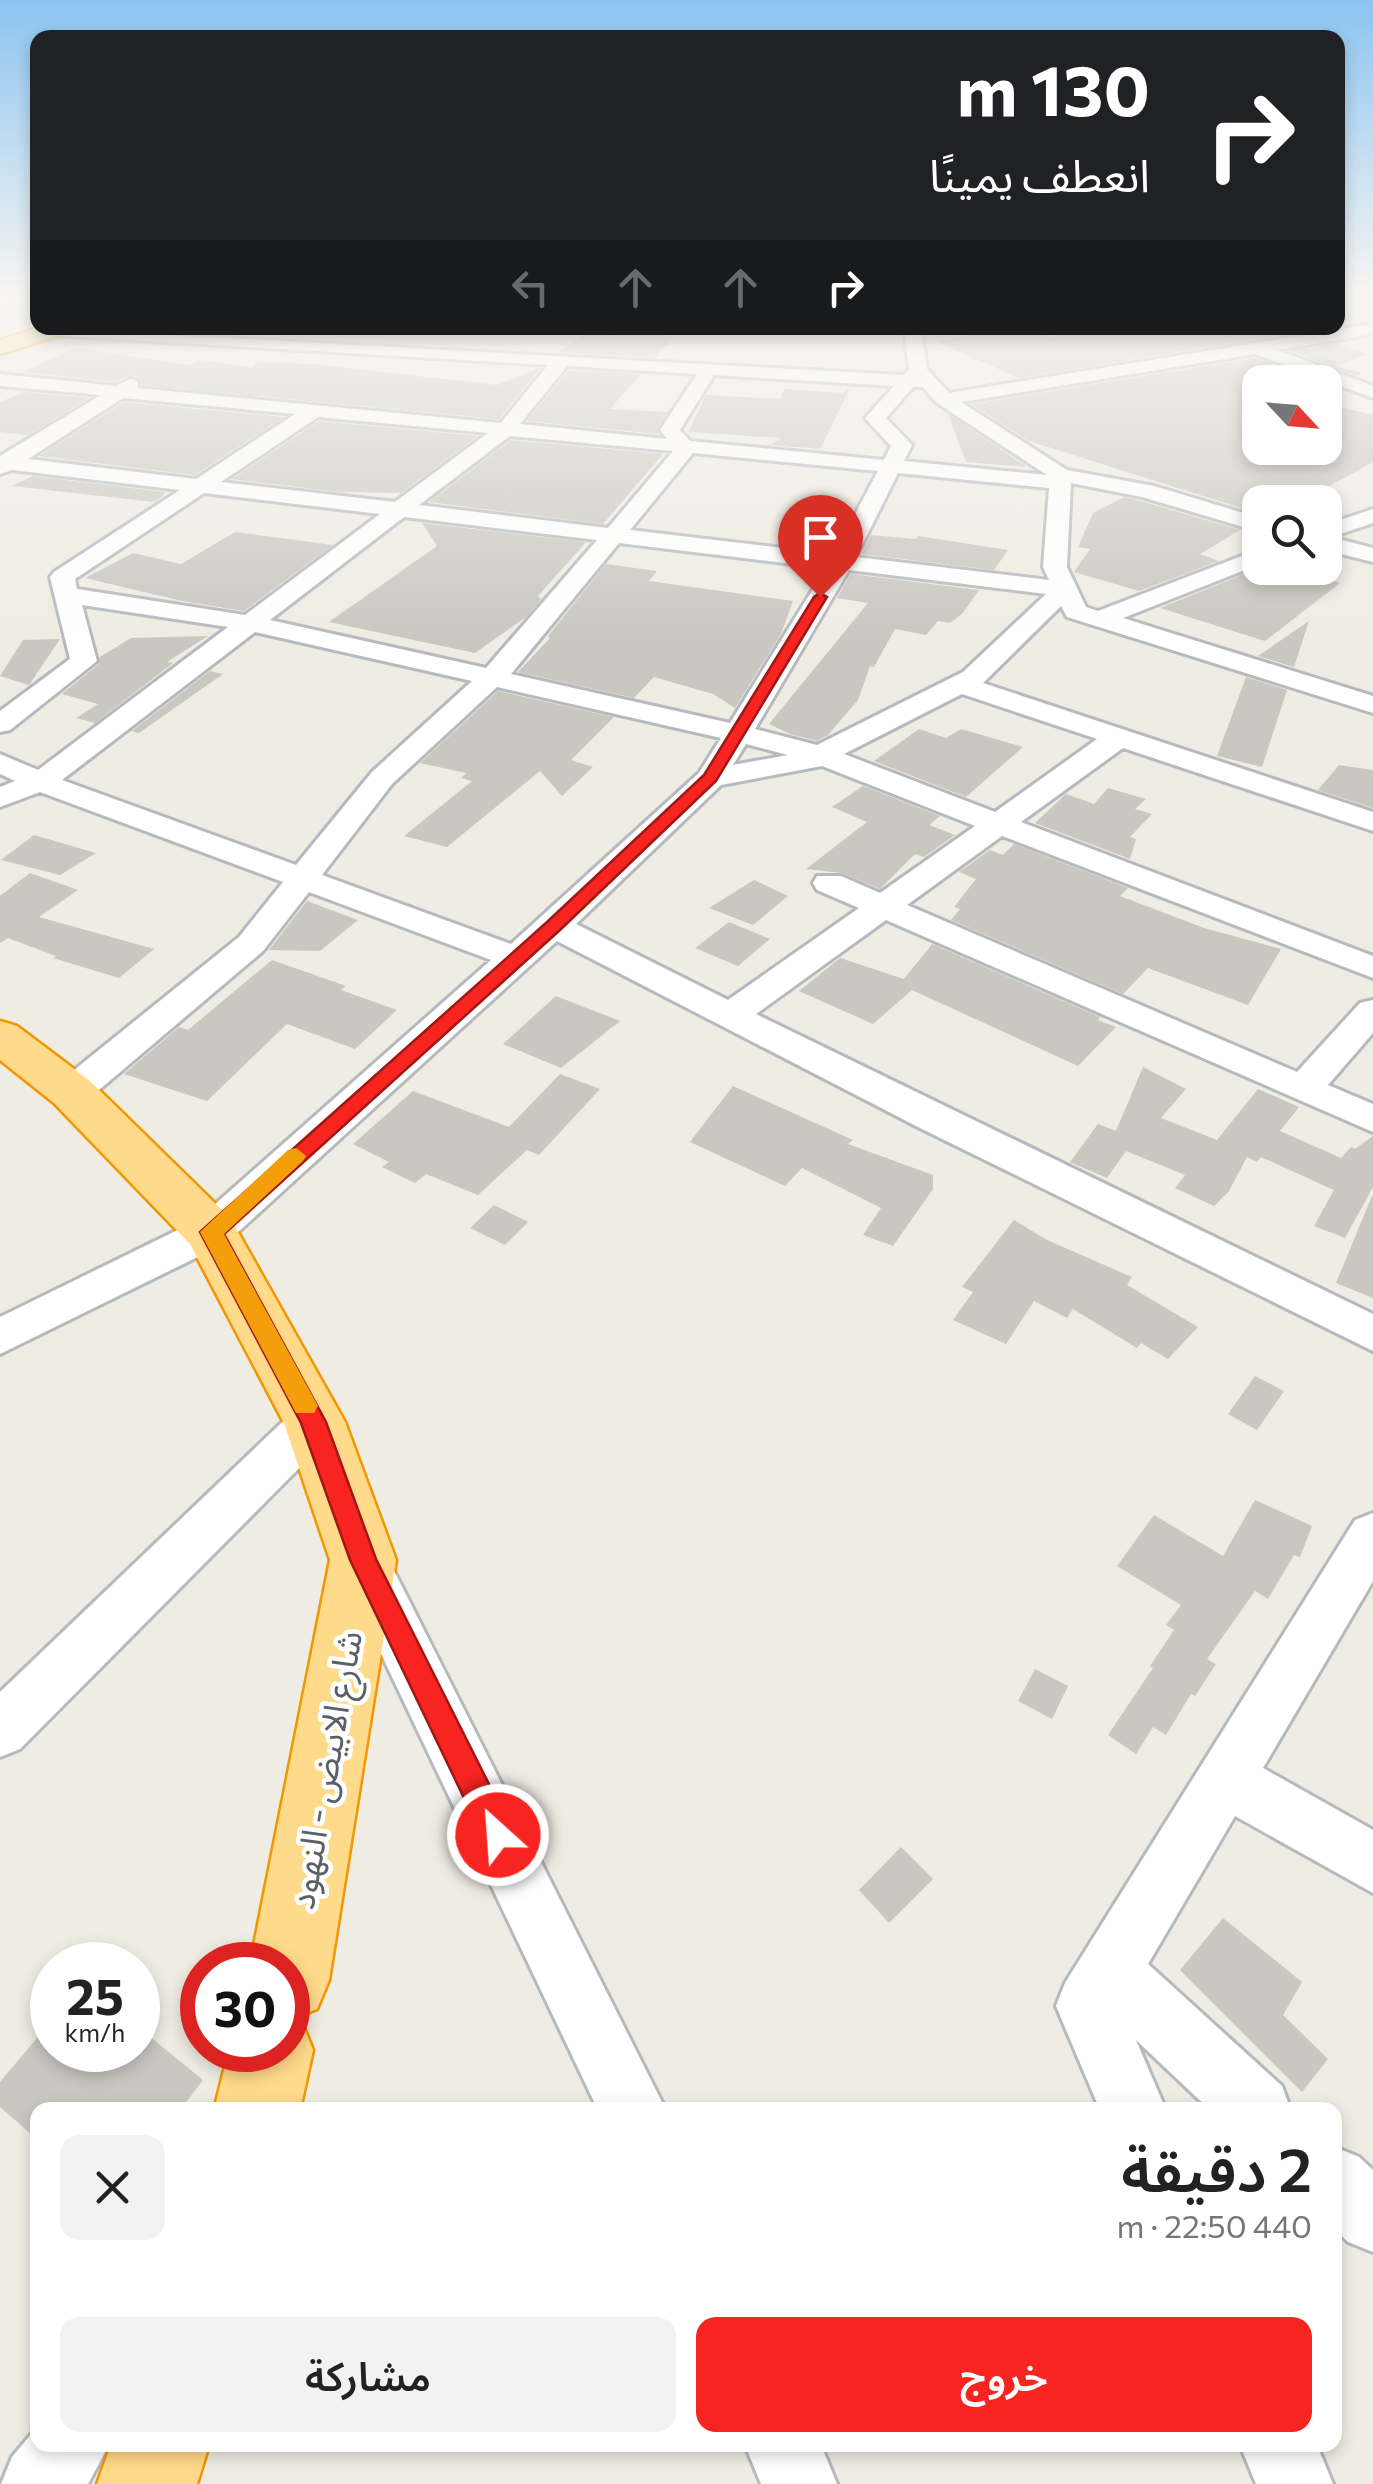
<!DOCTYPE html>
<html lang="ar">
<head>
<meta charset="utf-8">
<style>
	body { margin:0; font-family:Commissioner,"Noto Sans Arabic",sans-serif; background:#f2f2f2; color:#222; direction:rtl; height:100vh; display:flex; flex-direction:column; font-size:38px; white-space:nowrap }
	* { box-sizing:border-box; margin:0 }
	p { font-size:32px; color:#767676 }
	.icon { flex:none; width:55px; height:55px; fill:none; stroke:currentColor; stroke-width:2; stroke-linecap:round; stroke-linejoin:round }
	.map { position:relative; flex:1; overflow:hidden; direction:ltr }
	.sheet { position:absolute; left:30px; top:2102px; width:1312px; height:350px; display:flex; flex-direction:column; background:#fff; border-radius:20px; box-shadow:0 5px 15px #0003; direction:rtl }
	.sheet>* { flex:none }
	.guide { position:absolute; left:30px; top:30px; width:1315px; height:305px; border-radius:20px; box-shadow:0 5px 15px #0003; direction:rtl; background:#202124; color:#fff; overflow:hidden }
	.needle { width:65px; rotate:116deg }
	.buttons { position:absolute; left:1242px; top:365px; display:grid; gap:20px }
	.buttons a { display:grid; place-items:center; width:100px; height:100px; border-radius:20px; background:#fff; box-shadow:0 5px 15px #0003; font-size:50px }
	.speed { position:absolute; left:30px; top:1942px; display:flex; gap:20px; font-size:50px; font-weight:700; text-align:center }
	.speed>* { display:grid; place-content:center; width:130px; height:130px; border-radius:50%; background:#fff; box-shadow:0 5px 15px #0003; line-height:1 }
	.speed small { font-size:25px; font-weight:400 }
	.speed .limit { border:15px solid #d22; background:#fff; color:#111 }
	.pin { position:absolute; display:grid; place-items:center; width:85px; height:85px; color:#fff; margin:-102px -42px; border-radius:50% 50% 50% 0; rotate:-45deg; box-shadow:0 0 10px #0007 }
	.pin .icon { rotate:45deg }
	.me { position:absolute; width:110px; margin:-55px; rotate:334deg; stroke-linejoin:round; filter:drop-shadow(0 0 8px #0008) }
	.turn { display:flex; align-items:center; gap:35px; height:210px; padding:0 30px; font-size:45px }
	.turn .icon { width:130px; height:130px; stroke-width:2.5 }
	.turn b { display:block; font-size:70px; line-height:85px }
	.lanes { display:flex; align-items:center; height:95px; padding:0 30px; background:#0003; justify-content:center; gap:50px; direction:ltr }
	.lanes .off { opacity:.35 }
	.round { display:grid; place-items:center; flex:none; width:105px; height:105px; border-radius:20px; background:#f2f2f2 }
	.overview { display:flex; align-items:center; justify-content:space-between; height:170px; padding:0 30px }
	h1 { font-size:60px; font-weight:600; line-height:75px }
	.action { display:flex; gap:20px; margin-top:auto; padding:20px 30px }
	.action a { flex:1; height:115px; border-radius:20px; background:#f82420; color:#fff; font-size:40px; font-weight:600; line-height:115px; text-align:center }
	.action a+a { background:#f2f2f2; color:#222 }
	.map>svg:first-child { display:block }
</style>
</head>
<body>
<div class="map">
<svg width="1373" height="2484" viewBox="0 0 1373 2484">
	<rect width="100%" height="100%" fill="#efece3"/>
	<g fill="#cac6c0">
		<path d="M1019 328 1056 339 1058 328H1287L1301 332 1019 378 935 341Z"/>
		<path d="M623 330 673 337 655 358 558 352 588 333 618 336Z"/>
		<path d="M1337 344 1368 354 1336 366 1362 373 1356 376 1291 351Z"/>
		<path d="M76 348 190 365 200 360 252 367 258 362 314 364 497 385 540 368 499 419 141 385 138 377 131 375 115 382 22 372Z"/>
		<path d="M1255 358 1321 382H1260V448H1325V398L1335 400 1328 404 1373 415V462L1306 499 1297 496 1286 502H1260V514L1029 441 971 404Z"/>
		<path d="M569 370 641 374 610 409 668 412 657 428 659 434 527 421Z"/>
		<path d="M850 388 820 449 771 445 781 438 688 432 706 395 780 399 784 389 843 393Z"/>
		<path d="M25 392 89 398 28 435 0 432V402Z"/>
		<path d="M124 402 284 417 195 475 39 456Z"/>
		<path d="M948 414 1026 466V467L966 462Z"/>
		<path d="M319 421 478 436 401 493 340 492 232 479Z"/>
		<path d="M511 440 663 454 603 524 429 502Z"/>
		<path d="M33 476 164 492 163 496 154 502 12 486Z"/>
		<path d="M1124 497 1141 501 1240 530 1200 554 1219 561 1139 591 1074 572 1090 549 1078 547 1093 513Z"/>
		<path d="M422 523 586 542 538 596 541 599 526 617 475 653 329 622 437 546Z"/>
		<path d="M810 529 841 532 832 550 801 546Z"/>
		<path d="M235 532 333 545 244 611 182 601 85 578 133 553 181 564Z"/>
		<path d="M871 535 916 539 918 536 1008 550 994 570 862 554Z"/>
		<path d="M606 564 657 571 649 581 793 601 781 634 735 708 713 694 654 677 634 698 518 672 550 638 548 636Z"/>
		<path d="M1288 568 1340 583 1265 641 1160 608 1249 572 1267 579Z"/>
		<path d="M851 574 979 590 962 614 950 623 938 621 926 635 895 629 874 667 870 666 858 700 828 735 817 741 790 734 769 724 868 603 837 598Z"/>
		<path d="M1309 621 1294 667 1258 656Z"/>
		<path d="M208 636 167 662 173 663 95 723 76 718 98 704 62 694 99 664 100 657 131 638Z"/>
		<path d="M60 639 29 685 0 676 23 640Z"/>
		<path d="M210 671 223 674 139 733 132 731Z"/>
		<path d="M1246 677 1287 690 1262 767 1217 756Z"/>
		<path d="M498 691 614 717 571 760 593 767 562 796 540 771 447 847 404 836 472 781 461 778 466 773 420 763Z"/>
		<path d="M919 729 946 738 961 729 1023 747 966 797 874 761Z"/>
		<path d="M1339 765 1373 770V808L1318 790Z"/>
		<path d="M863 786 940 816 929 825 955 835 924 857 915 854 880 889 842 873 806 869 867 822 832 807Z"/>
		<path d="M1108 788 1146 799 1135 809 1152 814 1130 837 1136 839 1130 859 1035 823 1066 794 1094 804Z"/>
		<path d="M34 835 96 853 60 875 1 860Z"/>
		<path d="M1014 844 1128 888 1120 896 1204 928 1281 949 1248 1005 1148 968 1123 994 951 920 960 909 954 907 976 879 959 872 990 850 1003 855Z"/>
		<path d="M30 873 78 890 39 917 154 949 119 978 53 958 56 956 8 938 0 943V896Z"/>
		<path d="M754 880 788 896 753 925 709 908Z"/>
		<path d="M307 901 358 920 320 951 269 950Z"/>
		<path d="M729 922 770 939 738 966 695 948Z"/>
		<path d="M932 944 1100 1017 1098 1020 1116 1027 1078 1066 912 990 873 1024 799 991 840 958 904 979Z"/>
		<path d="M272 960 346 986 341 990 397 1010 355 1049 287 1024 207 1101 124 1074 179 1027 188 1030Z"/>
		<path d="M556 996 620 1021 561 1068 503 1044Z"/>
		<path d="M1143 1067 1186 1089 1161 1118 1217 1140 1258 1089 1299 1107 1280 1131 1341 1158 1351 1147 1355 1149 1373 1136V1187L1345 1238 1314 1226 1334 1190 1261 1157 1257 1162 1247 1157 1229 1191 1214 1206 1175 1188 1185 1175 1126 1151 1107 1178 1070 1162 1098 1124 1116 1131Z"/>
		<path d="M560 1074 600 1089 539 1155 527 1150 478 1195 426 1174 415 1183 382 1167 389 1162 353 1144 413 1091 509 1127Z"/>
		<path d="M733 1086 853 1140 848 1144 933 1175V1189L893 1246 863 1235 881 1208 802 1168 785 1186 690 1142Z"/>
		<path d="M1372 1196H1373V1298L1336 1283Z"/>
		<path d="M494 1205 528 1222 505 1245 470 1228Z"/>
		<path d="M1014 1220 1047 1240 1132 1277 1127 1285 1198 1327 1168 1359 1141 1343 1137 1348 1073 1309 1067 1318 1034 1301 1006 1344 953 1320 973 1292 962 1287Z"/>
		<path d="M1255 1376 1284 1391 1257 1430 1228 1414Z"/>
		<path d="M1255 1500 1312 1526 1300 1557 1294 1555 1268 1599 1255 1591 1207 1659 1216 1664 1195 1696 1191 1694 1166 1735 1153 1727 1136 1754 1108 1735 1153 1668 1150 1666 1174 1630 1166 1625 1181 1605 1117 1566 1154 1515 1223 1556Z"/>
		<path d="M1035 1669 1068 1686 1052 1719 1018 1701Z"/>
		<path d="M901 1847 933 1879 889 1923 859 1890Z"/>
		<path d="M1223 1918 1302 1982 1283 2015 1328 2059 1302 2092 1180 1970Z"/>
		<path d="M52 2020V2050H138V2027L203 2080 180 2110H38V2140L0 2107V2082Z"/>
	</g>
	<g fill="none" stroke-linecap="round" stroke-linejoin="round">
		<g stroke="#b6babf" stroke-width="6">
			<g id="street">
				<path d="M1360 293H1373V300Z"/>
				<path d="M1373 324V334L1277 350 1373 386V398L1255 354 961 402 1067 470 1154 486 1260 518V532L1142 497 1071 483 1067 567 1086 607 1098 611 1260 549V564L1123 618 1373 696V713L1067 617 1061 606 983 683 1373 812V831L1123 748 1021 822 1373 956V978L1002 836 907 905 1297 1072 1360 1003 1373 1000V1033L1328 1085 1373 1104V1132L886 920 756 1014 1373 1314V1351L918 1127 557 941 226 1243 0 1354V1317L196 1221 491 960 309 892 263 951 86 1101 72 1104 58 1101 53 1092 58 1083 239 937 283 882 40 792 0 807V787L15 781 0 774V754L38 770 228 627 82 605 97 661 10 730 0 732V711L70 659 50 577 54 572 180 490 12 470 0 474V456L101 395 0 386V374L116 386 130 379 137 381 138 388 501 423 548 365 50 335 44 334 43 328 903 375 909 369 904 328H921L927 369 949 393ZM567 366 697 374 660 430 667 439 520 424ZM714 375 894 386 865 418 891 446 884 460 690 441 680 430ZM913 387H923L937 403 1047 475 904 461 912 445 886 418ZM123 398 295 414 196 479 28 459ZM318 417 488 433 395 502 221 482ZM510 436 673 451 608 528 419 505ZM693 453 878 471 834 554 630 530ZM898 473 1049 488 1043 567 1049 580 856 557ZM204 493 380 514 245 615 77 589 75 579ZM404 517 597 540 486 668 270 620ZM619 543 826 568 730 723 511 674ZM849 570 1046 594 963 672 817 745 755 729ZM255 632 472 681 372 772 296 865 62 780ZM497 687 721 738 699 773 511 944 322 875 392 784ZM962 694 1097 739 995 812 844 754ZM746 744 788 755 733 765ZM822 766 975 826 880 893 841 876H817L813 883 817 890 859 908 728 1000 576 924 721 785Z"/>
				<path d="M1373 509V523L1331 537 1373 548V562L1325 550V525Z"/>
				<path d="M314 1403 331 1408 338 1422 331 1436 20 1749 0 1757V1692L297 1408Z"/>
				<path d="M1373 1513V1581L1263 1768 1373 1830V1893L1235 1816 1148 1964 1282 2086 1291 2110H1210L1136 2040 1166 2110H1100L1056 2006 1065 1983 1355 1520Z"/>
				<path d="M363 1539 381 1545 666 2110H598L337 1561 345 1545Z"/>
				<path d="M1335 2147 1359 2157 1373 2170V2252L1348 2242 1335 2229Z"/>
				<path d="M38 2426V2445H109L88 2484H1L12 2457Z"/>
				<path d="M745 2445H821L837 2484H761Z"/>
				<path d="M1240 2445H1317L1333 2484H1256Z"/>
			</g>
		</g>
		<g stroke="#f29700" stroke-width="5">
			<g id="highway">
				<path d="M38 328H70L67 333 0 354V340Z"/>
				<path d="M0 1021 17 1026 90 1081 230 1218 345 1422 396 1560 329 1980 317 2009 295 2018 301 2020 313 2050 300 2110H214L229 2050H288V1965H250L330 1560 284 1423 190 1244 54 1103 0 1060Z"/>
				<path d="M111 2445H209L197 2484H97Z"/>
			</g>
		</g>
		<use href="#street" fill="#fff" fill-rule="evenodd"/>
		<use href="#highway" fill="#ffda8a" fill-rule="evenodd"/>
	</g>
	<linearGradient id="sky" x2="0" y2="1"><stop stop-color="#8cc4f1"/><stop offset="0.46" stop-color="#f8f6f2"/><stop offset="1" stop-color="#f8f6f2" stop-opacity="0"/></linearGradient>
	<rect width="1373" height="641" fill="url(#sky)"/>
	<path fill="#f82420" stroke="#a11715" stroke-width="2.5" d="M820 593 827 597 716 781 560 930 224 1234 326 1422 376 1559 509 1824 514 1835 509 1846 498 1851 487 1846 350 1560 301 1423 200 1232 547 922 704 775 814 597Z"/>
	<path fill="#f59e0b" d="M296 1148 306 1156 303 1161 224 1234 318 1406 314 1413H296L200 1232 288 1150Z"/>
	<g text-anchor="middle" stroke-width="9" stroke-linejoin="round" paint-order="stroke">
		<g font-size="35" fill="#5b6065" stroke="#fff">
			<text transform="translate(326 1770) rotate(-80)" y="12">شارع الابيض - النهود</text>
		</g>
	</g>
</svg>
<div class="buttons">
<a><svg class="needle" viewBox="-14 -14 28 28"><path d="M0-13l5 13h-10z" fill="#e53935"/><path d="M0 13l5-13h-10z" fill="#767676"/></svg></a>
<a><svg class="icon" aria-label="search" viewBox="0 0 24 24"><circle cx="10" cy="10" r="6"/><path d="M15 15l6 6"/></svg></a>
</div>
<div class="speed"><div>25<small>km/h</small></div><div class="limit">30</div></div>
<div class="pin" style="left:820px;top:597px;background:#d93025"><svg class="icon" aria-label="arrive" viewBox="0 0 24 24"><path d="M6 21V4h12l-3 4 3 4H6"/></svg></div>
<svg class="me" style="left:498px;top:1835px" viewBox="-20 -20 40 40"><circle r="17" fill="#f82420" stroke="#fff" stroke-width="3"/><path d="M0-11L8 9 0 5-8 9z" fill="#fff"/></svg>
<div class="guide">
<div class="turn"><svg class="icon" aria-label="right" viewBox="0 0 24 24"><path d="M7 20v-9h11M14 6l5 5-5 5"/></svg><div><b>130 m</b>انعطف يمينًا</div></div>
<div class="lanes"><svg class="icon off" aria-label="left" viewBox="0 0 24 24"><path d="M17 20v-9H6M10 6l-5 5 5 5"/></svg><svg class="icon off" aria-label="ahead" viewBox="0 0 24 24"><path d="M12 20V5M6 11l6-6 6 6"/></svg><svg class="icon off" aria-label="ahead" viewBox="0 0 24 24"><path d="M12 20V5M6 11l6-6 6 6"/></svg><svg class="icon" aria-label="right" viewBox="0 0 24 24"><path d="M7 20v-9h11M14 6l5 5-5 5"/></svg></div>
</div>
<section class="sheet">
<div class="overview"><div><h1>2 دقيقة</h1><p>440 m · 22:50</p></div><a class="round"><svg class="icon" aria-label="close" viewBox="0 0 24 24"><path d="M6 6l12 12M18 6L6 18"/></svg></a></div>
<div class="action"><a>خروج</a><a>مشاركة</a></div>
</section>
</div>
</body>
</html>
